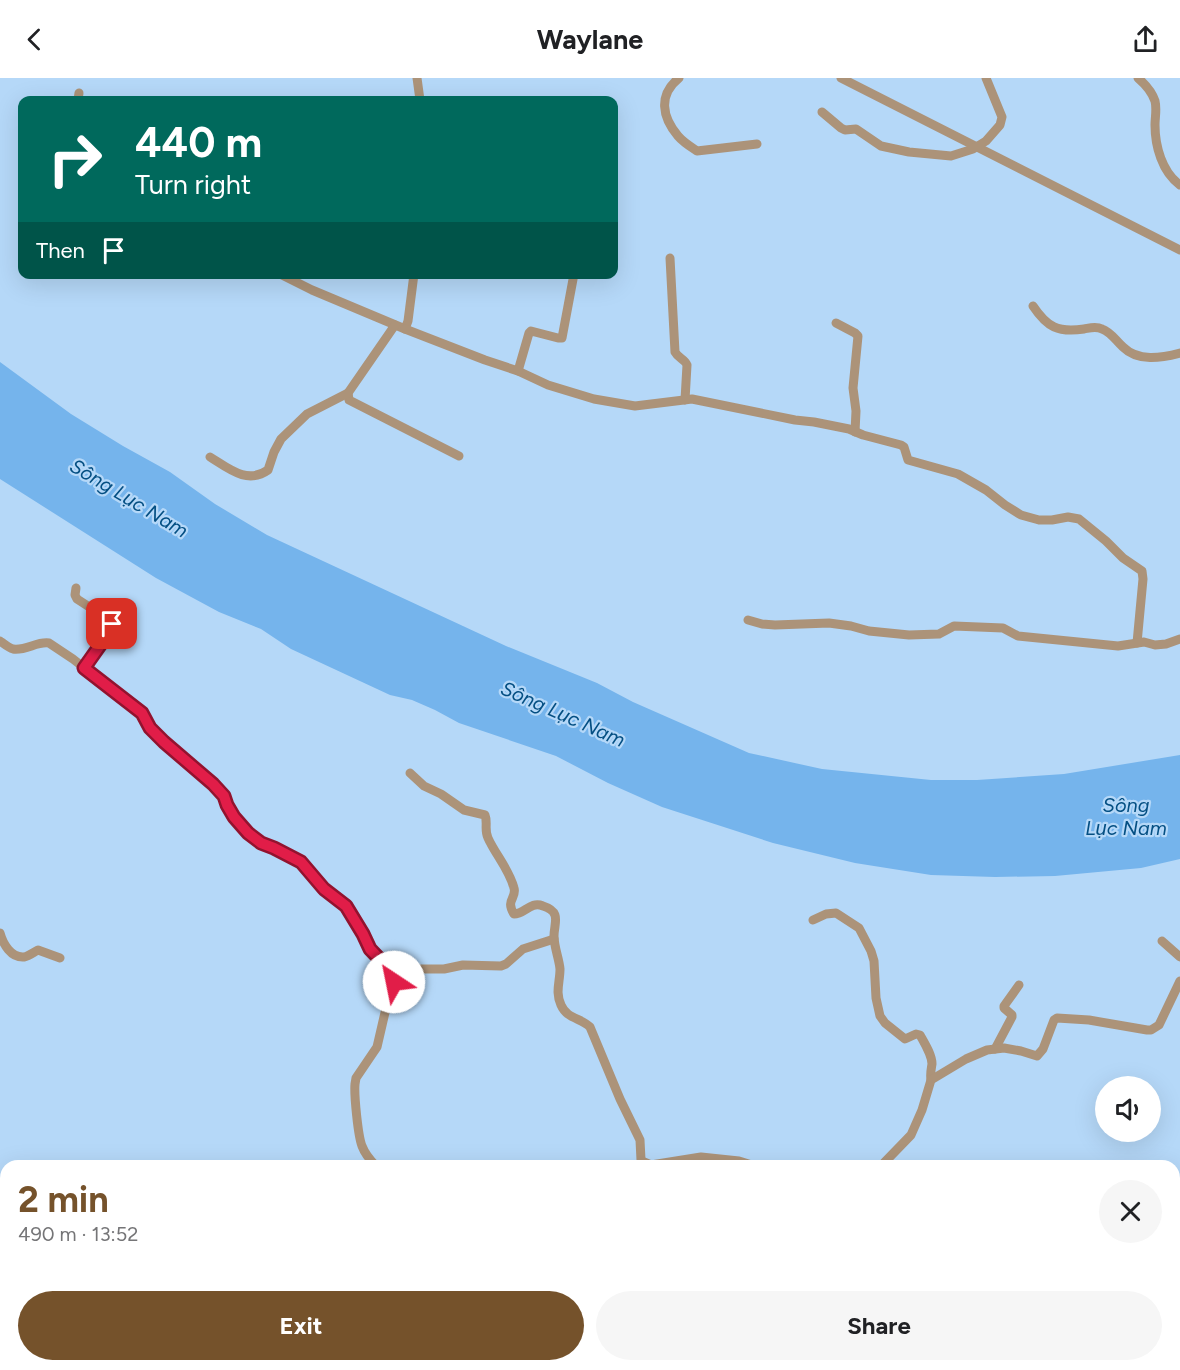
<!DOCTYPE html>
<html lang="en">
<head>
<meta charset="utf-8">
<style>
	body { margin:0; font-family:Figtree,sans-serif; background:#f6f6f6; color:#202124; height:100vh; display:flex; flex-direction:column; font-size:22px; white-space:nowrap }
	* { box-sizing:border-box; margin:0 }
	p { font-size:20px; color:#757577 }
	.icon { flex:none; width:33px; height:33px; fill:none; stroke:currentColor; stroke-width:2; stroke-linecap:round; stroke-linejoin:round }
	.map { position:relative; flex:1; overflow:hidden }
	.details { position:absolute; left:0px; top:1082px; width:1180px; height:212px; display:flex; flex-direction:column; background:#fff; border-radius:18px 18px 0 0; box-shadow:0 6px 24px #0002 }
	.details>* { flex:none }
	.guide { position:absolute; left:18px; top:18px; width:600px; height:183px; border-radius:12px; box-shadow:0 6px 24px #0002; background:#00695c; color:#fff; overflow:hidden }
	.fabs { position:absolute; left:1095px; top:998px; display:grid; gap:12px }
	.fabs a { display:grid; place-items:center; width:66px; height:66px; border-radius:50%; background:#fff; box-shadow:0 6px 24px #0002; font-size:30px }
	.pin { position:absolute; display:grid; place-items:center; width:51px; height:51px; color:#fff; margin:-26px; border-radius:12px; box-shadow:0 3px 9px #0006 }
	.me { position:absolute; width:66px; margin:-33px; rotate:326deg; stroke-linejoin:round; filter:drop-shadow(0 0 4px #0008) }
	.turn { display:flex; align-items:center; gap:21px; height:126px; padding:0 18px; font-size:27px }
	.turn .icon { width:78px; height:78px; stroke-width:2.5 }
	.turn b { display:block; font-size:42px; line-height:51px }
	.then { display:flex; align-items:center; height:57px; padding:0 18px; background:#0003; gap:12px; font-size:22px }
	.round { display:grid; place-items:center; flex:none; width:63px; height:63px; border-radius:32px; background:#f6f6f6 }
	.summary { display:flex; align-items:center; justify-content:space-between; height:102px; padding:0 18px }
	h1 { font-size:36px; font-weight:700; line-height:45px; color:#75522b }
	.action { display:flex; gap:12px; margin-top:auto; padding:12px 18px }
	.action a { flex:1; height:69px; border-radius:36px; background:#75522b; color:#fff; font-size:24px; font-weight:700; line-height:69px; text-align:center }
	.action a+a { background:#f6f6f6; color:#202124 }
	header { display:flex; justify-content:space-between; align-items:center; height:78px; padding:0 18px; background:#fff; font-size:27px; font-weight:700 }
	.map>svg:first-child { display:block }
</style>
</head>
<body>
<header><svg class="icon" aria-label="back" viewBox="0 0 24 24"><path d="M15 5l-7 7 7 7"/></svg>Waylane<svg class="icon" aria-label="share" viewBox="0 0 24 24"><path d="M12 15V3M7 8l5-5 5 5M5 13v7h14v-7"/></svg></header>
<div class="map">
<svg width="1180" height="1292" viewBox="0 0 1180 1292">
	<rect width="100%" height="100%" fill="#b5d8f8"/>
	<path fill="#75b4ec" d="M0 284 71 336 123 368 170 394 215 426 267 457 506 568 597 605 633 624 749 675 822 691 931 702H977L1064 696 1180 677V781L1141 790 1055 798 995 799 931 797 855 785 773 765 662 729 608 705 556 678 459 645 435 632 412 622 390 617 291 571 261 551 219 534 156 500 0 401Z"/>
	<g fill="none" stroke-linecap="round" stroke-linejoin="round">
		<g stroke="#ac9379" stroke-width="9">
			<path d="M417 0 420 22"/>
			<path d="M679 0C658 17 662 39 678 58 683 64 691 69 697 73L757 66"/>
			<path d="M841 0 1180 172"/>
			<path d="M1138 0C1145 6 1152 14 1155 23 1157 31 1155 39 1155 47 1155 68 1162 94 1180 107"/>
			<path d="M78 22 79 15"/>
			<path d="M822 34 841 50 845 52 856 51 881 68 909 74 951 78 973 71 986 63 1000 47 1002 39 986 0"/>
			<path d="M670 180 675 274C678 280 685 281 687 287L685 322"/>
			<path d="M280 196 312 212 405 251 408 243 414 196"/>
			<path d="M1033 228C1047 249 1058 255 1084 251 1090 250 1096 248 1102 251 1111 254 1116 263 1123 269 1138 284 1161 280 1180 275"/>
			<path d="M836 245 855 255 858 258 853 310 856 333 855 354"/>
			<path d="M405 251 485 282 518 293 548 307 594 321 635 328 692 321 795 342 814 344 849 351 863 357 901 367 904 369 908 382 958 396 986 412 1005 427 1021 437 1039 442H1052L1068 439 1079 441 1106 463 1123 480 1142 493 1143 501 1137 565"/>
			<path d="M518 293 529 255 531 253 558 260H562L574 196"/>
			<path d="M348 315 349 322 459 378"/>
			<path d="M210 379C228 390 247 407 268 392L274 374 281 361 307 336 348 315 395 247"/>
			<path d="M76 510 75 517 77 521 111 543 113 549 84 590"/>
			<path d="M748 542 762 546 775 547 829 545 851 548 869 553 909 557 939 556 954 548 1003 550 1018 558 1118 568 1144 564 1155 567 1166 566 1180 561"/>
			<path d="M0 563C4 566 9 570 13 571 26 573 37 563 49 565L73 581 142 635 151 650 164 664 183 679 224 718 227 727 234 739 248 755 261 765 274 770 301 784 324 811 346 828 363 856 370 871 390 892 393 900 377 969 356 1000 355 1006C354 1017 358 1058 362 1068 365 1076 370 1082 376 1088"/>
			<path d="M410 695 424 708 441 716 464 732 485 737C488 744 484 752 488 760 495 776 509 791 514 810 517 820 505 822 514 836 525 836 530 823 543 828 562 834 554 845 554 858 554 869 559 880 560 891 560 904 555 914 561 927 567 941 581 940 590 949L620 1021 640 1062 641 1082 644 1084 651 1087 701 1079 739 1083 755 1088"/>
			<path d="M813 842 826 836 836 835 859 850 871 873 874 883 876 920 880 938 885 945 905 961 916 956 920 957C925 966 932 977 932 986 931 992 930 996 931 1002"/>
			<path d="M0 855C3 866 11 880 24 879 29 878 34 874 38 872L60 880"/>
			<path d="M1162 863 1180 879"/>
			<path d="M393 900 420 891H444L463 887 501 888 506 886 523 871 554 861"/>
			<path d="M995 971 1012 939V937L1004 930V928L1019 907"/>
			<path d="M881 1088 911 1057 922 1032 931 1002 966 981 987 972 1004 970 1021 973 1037 978 1043 971 1054 942 1057 940 1089 942 1147 952H1151L1159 947 1180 903"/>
			<path d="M0 1124 6 1126"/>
			<path d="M1174 1221 1180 1227"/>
			<path d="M1174 1264 1180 1261"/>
			<path d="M443 1287 447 1292"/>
			<path d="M520 1287V1292"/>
			<path d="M1043 1287 1059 1292"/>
			<path d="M118 1292 119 1287"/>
			<path d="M828 1292 829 1287"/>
			<path d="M973 1292 988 1287"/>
			<path d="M1132 1292 1139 1287"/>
		</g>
	</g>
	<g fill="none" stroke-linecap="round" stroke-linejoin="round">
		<g stroke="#92132f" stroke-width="15">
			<path id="route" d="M112 546 113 549 84 590 142 635 150 650 164 664 213 706 224 718 227 727 234 739 248 755 261 765 274 770 301 784 324 811 346 828 363 856 370 871 390 892 393 897 394 904"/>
		</g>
		<use href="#route" stroke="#e11d48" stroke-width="10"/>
	</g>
	<g text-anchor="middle" stroke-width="4.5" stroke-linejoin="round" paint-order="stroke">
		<g font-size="20" font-style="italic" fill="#044f83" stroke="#b5d8f8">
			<text transform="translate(129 420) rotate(31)" y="7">Sông Lục Nam</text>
			<text transform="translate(563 636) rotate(24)" y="7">Sông Lục Nam</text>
			<text x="1126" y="734">Sông<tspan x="1126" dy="23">Lục Nam</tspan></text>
		</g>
	</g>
</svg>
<div class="fabs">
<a><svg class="icon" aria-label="sound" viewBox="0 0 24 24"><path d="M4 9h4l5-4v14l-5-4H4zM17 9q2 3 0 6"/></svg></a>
</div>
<div class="pin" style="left:112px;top:546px;background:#d93025"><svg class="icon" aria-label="arrive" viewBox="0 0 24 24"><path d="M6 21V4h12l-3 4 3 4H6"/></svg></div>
<svg class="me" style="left:394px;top:904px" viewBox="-20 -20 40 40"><circle r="19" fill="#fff"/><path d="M0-13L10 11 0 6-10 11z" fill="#e11d48"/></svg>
<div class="guide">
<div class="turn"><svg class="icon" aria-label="right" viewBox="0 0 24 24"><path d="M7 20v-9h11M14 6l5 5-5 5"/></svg><div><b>440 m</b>Turn right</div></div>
<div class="then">Then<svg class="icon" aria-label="arrive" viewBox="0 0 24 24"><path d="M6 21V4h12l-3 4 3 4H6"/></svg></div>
</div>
<section class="details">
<div class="summary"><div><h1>2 min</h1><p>490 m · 13:52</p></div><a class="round"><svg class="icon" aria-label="close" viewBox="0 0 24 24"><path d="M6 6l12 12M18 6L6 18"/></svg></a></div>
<div class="action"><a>Exit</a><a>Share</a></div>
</section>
</div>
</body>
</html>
